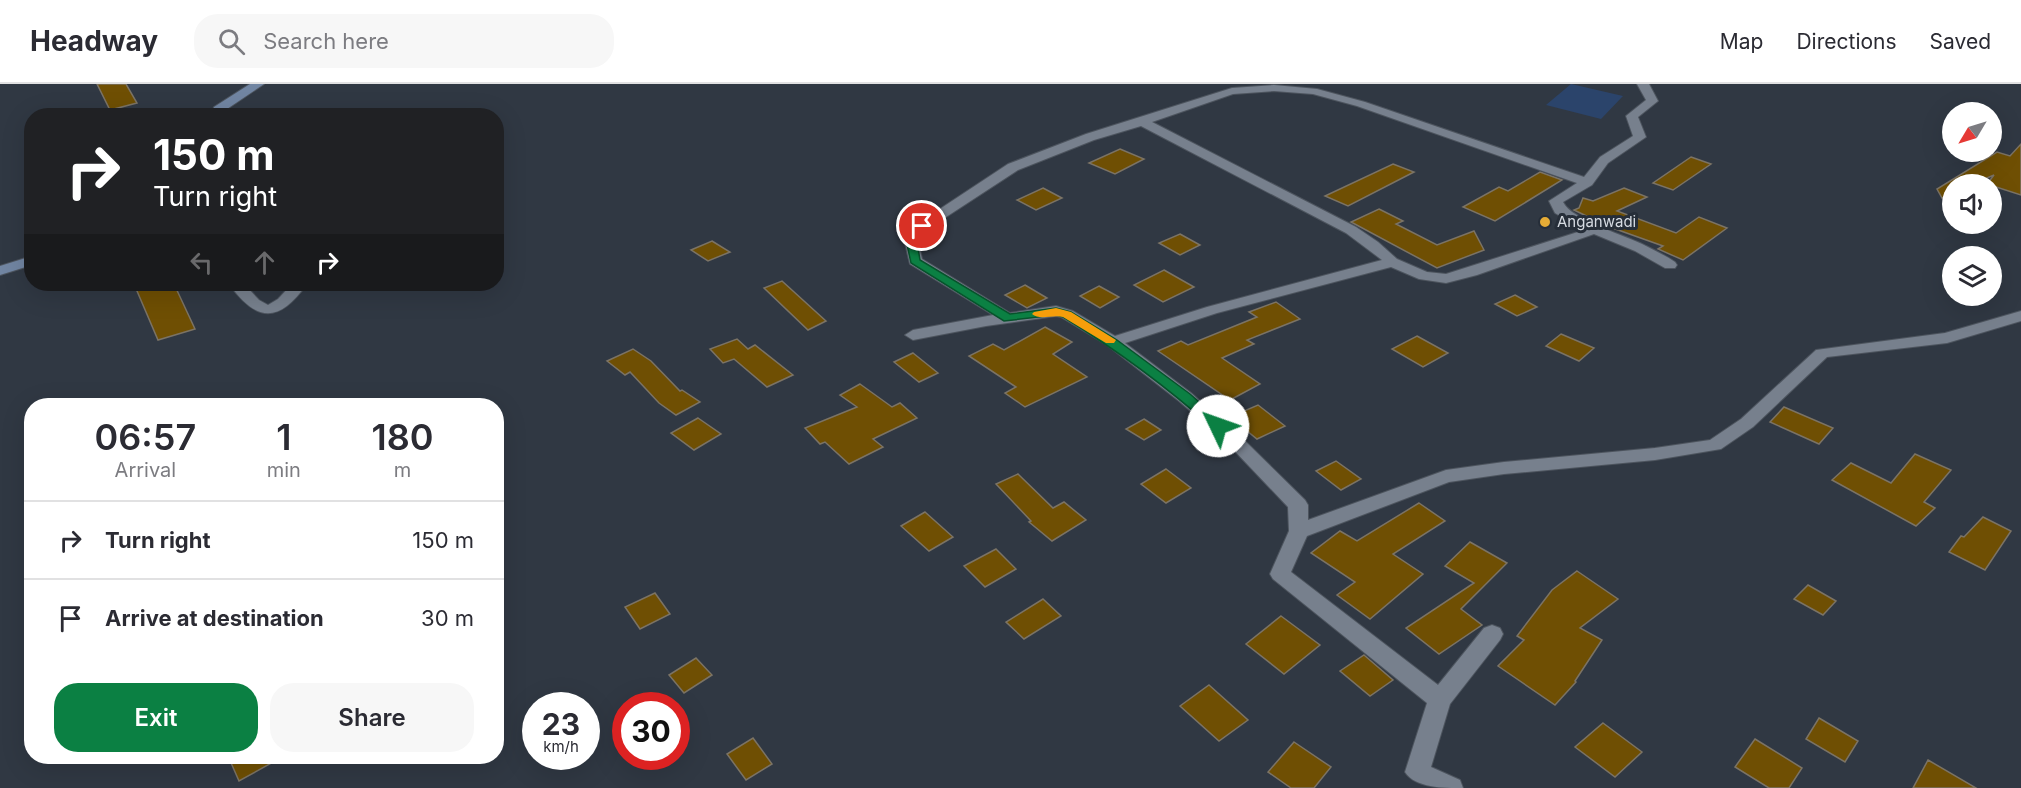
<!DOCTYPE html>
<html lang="en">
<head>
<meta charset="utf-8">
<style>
	body { margin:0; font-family:Inter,sans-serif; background:#f7f7f7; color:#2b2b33; height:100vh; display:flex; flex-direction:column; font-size:22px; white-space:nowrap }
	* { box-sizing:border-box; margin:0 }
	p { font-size:20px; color:#7c7c81 }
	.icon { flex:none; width:33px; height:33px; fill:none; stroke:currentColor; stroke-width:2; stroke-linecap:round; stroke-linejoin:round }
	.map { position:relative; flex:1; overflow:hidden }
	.details { position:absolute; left:24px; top:314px; width:480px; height:366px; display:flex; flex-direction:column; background:#fff; border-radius:24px; box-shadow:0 6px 24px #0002 }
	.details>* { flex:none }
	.banner { position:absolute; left:24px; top:24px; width:480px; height:183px; border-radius:24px; box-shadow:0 6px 24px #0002; background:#202124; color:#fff; overflow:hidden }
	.needle { width:39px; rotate:232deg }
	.fabs { position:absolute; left:1942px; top:18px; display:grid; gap:12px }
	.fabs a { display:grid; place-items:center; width:60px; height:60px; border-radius:50%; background:#fff; box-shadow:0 6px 24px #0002; font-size:30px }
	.speed { position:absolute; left:522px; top:608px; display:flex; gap:12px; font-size:30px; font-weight:700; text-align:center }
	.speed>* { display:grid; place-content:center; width:78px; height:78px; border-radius:50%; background:#fff; box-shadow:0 6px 24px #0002; line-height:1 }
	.speed small { font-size:15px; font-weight:400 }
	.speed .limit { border:9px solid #d22; background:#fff; color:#111 }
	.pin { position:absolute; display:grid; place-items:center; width:51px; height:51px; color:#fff; margin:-26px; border:3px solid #fff; border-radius:50%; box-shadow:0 2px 6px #0007 }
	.me { position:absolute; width:66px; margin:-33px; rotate:312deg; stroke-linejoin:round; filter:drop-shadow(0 0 4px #0008) }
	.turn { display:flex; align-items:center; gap:21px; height:126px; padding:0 30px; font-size:27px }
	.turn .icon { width:78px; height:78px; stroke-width:2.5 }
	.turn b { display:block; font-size:42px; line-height:51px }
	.lanes { display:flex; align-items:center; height:57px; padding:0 30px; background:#0003; justify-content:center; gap:30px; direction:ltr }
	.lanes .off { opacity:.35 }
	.eta { display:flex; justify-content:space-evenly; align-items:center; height:102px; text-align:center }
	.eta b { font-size:36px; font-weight:600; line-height:42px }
	.button { display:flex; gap:12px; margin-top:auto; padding:12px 30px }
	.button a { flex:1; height:69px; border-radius:24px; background:#0b8043; color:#fff; font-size:24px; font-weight:600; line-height:69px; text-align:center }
	.button a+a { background:#f7f7f7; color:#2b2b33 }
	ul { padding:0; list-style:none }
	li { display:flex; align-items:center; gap:18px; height:78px; padding:0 30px; border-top:2px solid #e1e1e2 }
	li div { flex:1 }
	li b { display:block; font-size:22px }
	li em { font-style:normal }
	header { display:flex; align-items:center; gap:36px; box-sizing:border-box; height:84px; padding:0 30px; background:#fff; border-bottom:2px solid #e1e1e2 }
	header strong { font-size:28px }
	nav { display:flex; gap:33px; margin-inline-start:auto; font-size:21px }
	.search { width:420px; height:54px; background:#f7f7f7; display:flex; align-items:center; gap:15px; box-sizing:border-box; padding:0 21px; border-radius:24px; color:#7c7c81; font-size:22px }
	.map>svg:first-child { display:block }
</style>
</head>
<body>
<header>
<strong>Headway</strong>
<div class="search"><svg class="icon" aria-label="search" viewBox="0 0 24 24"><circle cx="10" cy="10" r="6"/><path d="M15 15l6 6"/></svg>Search here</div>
<nav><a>Map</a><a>Directions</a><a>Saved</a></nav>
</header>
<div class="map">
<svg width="2021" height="704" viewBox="0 0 2021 704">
	<rect width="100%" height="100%" fill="#303843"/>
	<path fill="#2b446b" d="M1571 0 1623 12 1601 35 1546 21Z"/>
	<g fill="#6f4f03" stroke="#7b7365" stroke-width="1.5">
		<path d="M97 0H126L137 19 110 26Z"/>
		<path d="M2021 60V111L1987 100 1994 91 1973 100H1953V109L1942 114 1937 105 1997 68 2010 72Z"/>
		<path d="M1120 65 1144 75 1115 90 1089 79Z"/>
		<path d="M1691 73 1711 80 1673 106 1653 99Z"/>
		<path d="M1393 80 1414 88 1348 122 1325 112Z"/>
		<path d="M1540 88 1562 96 1495 137 1463 123 1499 103 1508 107Z"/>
		<path d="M1043 104 1062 114 1036 126 1017 116Z"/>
		<path d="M1624 104 1647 113 1617 127 1676 149 1699 133 1727 144 1683 176 1658 165 1663 162 1607 142 1574 126 1579 124 1583 114 1593 117Z"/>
		<path d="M1379 125 1403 137 1396 140 1437 161 1474 147 1484 166 1437 184 1351 138Z"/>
		<path d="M1180 150 1200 161 1180 171 1159 159Z"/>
		<path d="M712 157 730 168 708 177 691 166Z"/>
		<path d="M1164 186 1194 203 1163 218 1134 201Z"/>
		<path d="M782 197 826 237 808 246 764 204Z"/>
		<path d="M134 200H174L195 245 158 256Z"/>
		<path d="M1025 201 1047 214 1027 224 1005 211Z"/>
		<path d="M1099 202 1119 213 1100 224 1080 212Z"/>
		<path d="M1515 211 1537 223 1517 232 1495 220Z"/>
		<path d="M1276 218 1300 235 1247 256 1254 260 1222 274 1260 300 1230 316 1158 267 1181 257 1188 261 1257 233 1249 228Z"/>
		<path d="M1045 243 1072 258 1053 270 1087 293 1025 323 1005 309 1016 303 969 272 993 260 1004 266Z"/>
		<path d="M1561 250 1594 264 1579 277 1546 262Z"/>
		<path d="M1417 252 1448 269 1423 283 1392 265Z"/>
		<path d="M737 255 748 265 755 261 793 291 767 303 734 275 723 279 710 265Z"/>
		<path d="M633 265 651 277 680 307 682 306 700 318 676 331 659 319 630 288 625 291 607 277Z"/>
		<path d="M913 269 938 289 919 298 894 278Z"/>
		<path d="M860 300 892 323 900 319 917 334 873 355 883 363 849 380 825 358 820 360 805 344 857 323 840 311Z"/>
		<path d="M1258 321 1285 342 1257 355 1230 333Z"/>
		<path d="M1784 323 1833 344 1819 360 1770 338Z"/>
		<path d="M698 334 721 350 694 366 671 349Z"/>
		<path d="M1144 335 1161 346 1144 356 1126 345Z"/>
		<path d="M1915 370 1951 386 1924 418 1935 424 1916 442 1832 396 1851 379 1891 399Z"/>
		<path d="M1336 377 1361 395 1341 406 1316 387Z"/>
		<path d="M1166 385 1191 404 1166 419 1141 400Z"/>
		<path d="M1018 390 1053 424 1064 418 1086 436 1052 457 1029 438 1031 437 996 400Z"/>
		<path d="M1419 419 1445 437 1393 470 1423 490 1370 535 1337 511 1355 498 1311 469 1340 447 1357 457Z"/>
		<path d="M925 428 953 453 929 467 901 442Z"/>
		<path d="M1983 433 2011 447 1985 486 1949 468 1961 452 1964 453Z"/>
		<path d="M1470 458 1507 479 1461 525 1482 541 1439 570 1406 544 1474 499 1445 482Z"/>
		<path d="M996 465 1016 485 985 503 964 482Z"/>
		<path d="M1577 487 1618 515 1580 544 1602 556 1575 597 1576 598 1555 621 1498 582 1524 556 1517 552 1552 506Z"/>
		<path d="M1808 501 1836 517 1823 531 1794 515Z"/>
		<path d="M655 509 670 530 640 545 625 523Z"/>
		<path d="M1043 515 1061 532 1024 555 1006 538Z"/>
		<path d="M1281 532 1320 561 1284 590 1246 560Z"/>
		<path d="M1364 571 1393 596 1370 612 1340 587Z"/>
		<path d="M696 574 712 591 684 609 669 591Z"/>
		<path d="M1209 601 1248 636 1219 657 1180 622Z"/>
		<path d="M1819 634 1858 657 1845 678 1806 655Z"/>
		<path d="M1603 639 1642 668 1615 693 1575 663Z"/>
		<path d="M753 654 772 680 746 696 727 670Z"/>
		<path d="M1755 655 1802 684 1789 704H1769L1735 683Z"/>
		<path d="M1294 658 1331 683 1314 704H1291L1268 688Z"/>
		<path d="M228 672H284L239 697Z"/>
		<path d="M1928 676 1976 704H1913Z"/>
	</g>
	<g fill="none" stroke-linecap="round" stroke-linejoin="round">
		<g stroke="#4d545e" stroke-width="2">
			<g id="street">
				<path d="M1637 0H1649L1658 17 1638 33 1646 53 1608 79 1592 101 1563 118C1571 136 1628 152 1646 162 1656 167 1666 172 1675 178L1677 181 1675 184H1665L1635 167 1594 150 1477 191 1446 199 1419 195 1391 183 1217 229 1125 259 1191 309 1241 353 1305 416 1308 421V436L1446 386 1504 378 1655 364 1710 356 1741 335 1816 266 1945 249 2021 227V237L1947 259 1827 273 1753 343 1721 365 1655 376 1504 390 1449 398 1307 452 1291 488 1438 601 1484 544 1492 541 1500 544 1503 550 1500 556 1450 620 1431 683 1460 696 1463 704C1444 704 1415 704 1405 688L1427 619 1273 495 1270 490 1289 447 1288 423 1229 361 1179 317 1107 261 1061 233 1056 232 986 242 913 256 905 251 913 246 993 231 910 180 903 151 905 148 1008 80 1086 50 1232 4 1274 1 1317 5 1365 18 1584 93 1600 73 1633 52 1626 32 1646 16ZM1274 7 1313 10 1357 22 1577 99 1549 117 1555 129 1582 145 1581 147 1446 190 1427 188 1397 175 1378 158 1356 143 1152 38 1233 10ZM1141 42 1346 149 1382 176 1207 223 1115 252 1073 227 1056 222 1010 229 922 175 917 152 1018 86 1094 56Z"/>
				<path d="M229 200H244L259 216 268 221 278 215 292 200H307C279 239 257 239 229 200Z"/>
			</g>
		</g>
		<g stroke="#4d545e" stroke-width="2">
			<g id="secondary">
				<path d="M250 0H264L224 27 223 32H211L214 23Z"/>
				<path d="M32 172V181L0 191V182Z"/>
			</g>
		</g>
		<use href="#street" fill="#77808d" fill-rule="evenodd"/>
		<use href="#secondary" fill="#7185a2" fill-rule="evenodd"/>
	</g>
	<path fill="#0b8043" stroke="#07532c" stroke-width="1.5" d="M922 139 927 142 916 152 920 176 1010 230 1056 224 1071 228 1117 256 1190 310 1223 339 1225 342 1223 345H1214C1167 303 1117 266 1063 233L1056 231 1004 237 911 179 905 151Z"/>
	<path fill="#f59e0b" d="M1056 224 1071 228 1116 256 1114 259H1106L1063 233C1053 230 1040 237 1032 230L1034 228Z"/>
	<circle fill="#e6ac36" stroke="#262e39" stroke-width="2" cx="1545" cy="138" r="6"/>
	<g text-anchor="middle" stroke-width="6" stroke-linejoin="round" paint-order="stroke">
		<g font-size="15" fill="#d6dbe2" stroke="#262e39" text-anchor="start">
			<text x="1557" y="143">Anganwadi</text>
		</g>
	</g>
</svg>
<div class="fabs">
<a><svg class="needle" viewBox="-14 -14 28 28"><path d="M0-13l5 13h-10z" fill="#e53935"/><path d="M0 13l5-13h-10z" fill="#7c7c81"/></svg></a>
<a><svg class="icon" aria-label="sound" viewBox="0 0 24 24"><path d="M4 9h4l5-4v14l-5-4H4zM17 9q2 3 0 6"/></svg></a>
<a><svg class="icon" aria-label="layers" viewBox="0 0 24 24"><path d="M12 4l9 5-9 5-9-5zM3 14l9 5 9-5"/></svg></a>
</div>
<div class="speed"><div>23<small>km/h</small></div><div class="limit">30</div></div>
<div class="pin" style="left:922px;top:142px;background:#d93025"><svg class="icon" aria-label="arrive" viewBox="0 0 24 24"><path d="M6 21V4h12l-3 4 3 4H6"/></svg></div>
<svg class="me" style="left:1218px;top:342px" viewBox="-20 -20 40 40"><circle r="19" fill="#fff"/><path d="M0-13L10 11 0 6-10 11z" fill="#0b8043"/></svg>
<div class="banner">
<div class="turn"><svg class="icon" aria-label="right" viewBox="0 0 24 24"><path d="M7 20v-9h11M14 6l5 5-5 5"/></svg><div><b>150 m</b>Turn right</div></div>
<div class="lanes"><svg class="icon off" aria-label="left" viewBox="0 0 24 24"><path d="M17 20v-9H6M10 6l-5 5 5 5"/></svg><svg class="icon off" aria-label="ahead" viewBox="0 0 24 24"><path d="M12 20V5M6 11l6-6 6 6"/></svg><svg class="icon" aria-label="right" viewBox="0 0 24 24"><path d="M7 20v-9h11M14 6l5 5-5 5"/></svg></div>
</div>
<section class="details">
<div class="eta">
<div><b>06:57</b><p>Arrival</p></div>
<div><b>1</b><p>min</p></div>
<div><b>180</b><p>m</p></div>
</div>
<ul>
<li><svg class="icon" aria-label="right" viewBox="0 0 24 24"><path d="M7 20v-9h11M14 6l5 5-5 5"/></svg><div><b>Turn right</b></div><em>150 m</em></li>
<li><svg class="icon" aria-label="arrive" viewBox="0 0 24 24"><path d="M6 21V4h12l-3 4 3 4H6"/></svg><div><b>Arrive at destination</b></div><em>30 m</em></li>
</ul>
<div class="button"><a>Exit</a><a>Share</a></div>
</section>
</div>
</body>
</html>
